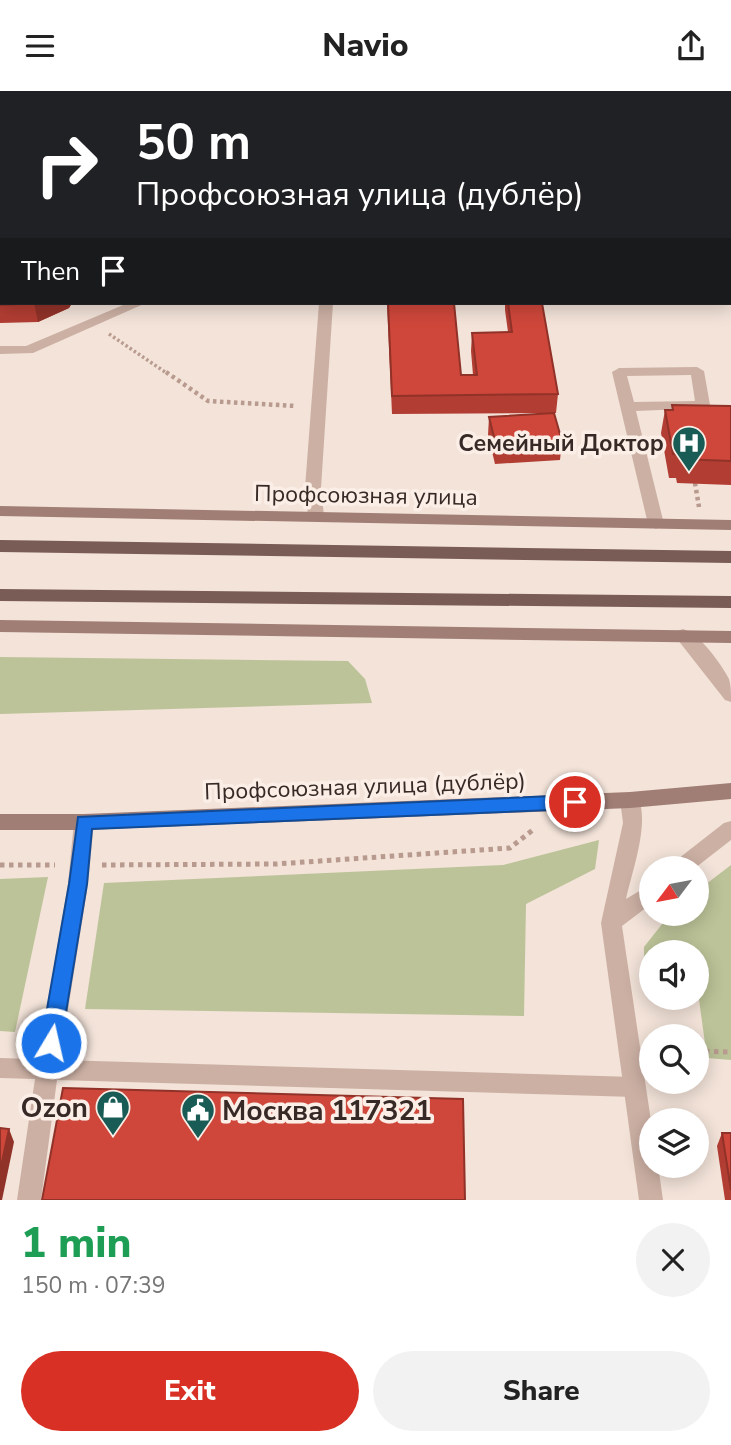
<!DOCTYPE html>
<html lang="en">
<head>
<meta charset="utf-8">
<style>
	body { margin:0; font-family:"Nunito Sans",sans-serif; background:#f2f2f2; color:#222; height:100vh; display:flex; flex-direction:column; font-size:26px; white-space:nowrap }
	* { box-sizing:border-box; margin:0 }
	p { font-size:23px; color:#767676 }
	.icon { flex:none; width:38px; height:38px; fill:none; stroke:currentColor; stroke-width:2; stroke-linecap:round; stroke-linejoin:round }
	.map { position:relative; height:1109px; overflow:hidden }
	.details { display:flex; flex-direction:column; background:#fff; flex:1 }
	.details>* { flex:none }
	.guide { position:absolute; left:0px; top:0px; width:732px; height:214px; box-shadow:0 4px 18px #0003; background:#202124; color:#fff; overflow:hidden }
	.needle { width:46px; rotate:238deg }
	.controls { position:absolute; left:639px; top:765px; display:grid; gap:14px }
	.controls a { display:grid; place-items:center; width:70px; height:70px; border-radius:50%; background:#fff; box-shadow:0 4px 18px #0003; font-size:35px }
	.pin { position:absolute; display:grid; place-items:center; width:60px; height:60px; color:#fff; margin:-30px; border:4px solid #fff; border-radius:50%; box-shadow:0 2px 7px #0007 }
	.me { position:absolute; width:77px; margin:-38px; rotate:9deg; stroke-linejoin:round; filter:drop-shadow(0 0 5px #0008) }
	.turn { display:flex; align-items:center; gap:24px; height:147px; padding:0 21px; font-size:32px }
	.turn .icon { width:91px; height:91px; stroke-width:2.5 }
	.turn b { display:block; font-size:49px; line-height:60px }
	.then { display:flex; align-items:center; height:66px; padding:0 21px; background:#0003; gap:14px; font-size:26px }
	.round { display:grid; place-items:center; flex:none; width:74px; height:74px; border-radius:37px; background:#f2f2f2 }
	.overview { display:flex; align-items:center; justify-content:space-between; height:119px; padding:0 21px }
	h1 { font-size:42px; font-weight:800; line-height:52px; color:#1e9e55 }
	.button { display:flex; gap:14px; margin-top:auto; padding:14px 21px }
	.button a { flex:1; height:80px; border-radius:42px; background:#d93025; color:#fff; font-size:28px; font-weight:800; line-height:80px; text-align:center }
	.button a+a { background:#f2f2f2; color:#222 }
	header { display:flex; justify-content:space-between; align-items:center; height:91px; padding:0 21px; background:#fff; font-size:32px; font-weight:800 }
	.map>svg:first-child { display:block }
</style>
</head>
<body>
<header><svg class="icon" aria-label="menu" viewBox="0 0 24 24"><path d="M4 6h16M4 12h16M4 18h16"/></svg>Navio<svg class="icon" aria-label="share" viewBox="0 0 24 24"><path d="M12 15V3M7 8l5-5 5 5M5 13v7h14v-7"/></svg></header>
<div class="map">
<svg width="731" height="1109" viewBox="0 0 731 1109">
	<rect width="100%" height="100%" fill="#f3e3d9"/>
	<g fill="#bcc398">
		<path d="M0 566 348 570 365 588 372 612 0 623Z"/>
		<path d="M599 749 595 778 526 813 524 925 85 918 104 792 503 774Z"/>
		<path d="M731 774V969L707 967 697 894 696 861H651V883H644V856L670 823 696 822 697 800Z"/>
		<path d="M48 786 15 941 0 940V788Z"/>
	</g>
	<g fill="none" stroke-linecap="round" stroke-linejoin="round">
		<path stroke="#b89a8e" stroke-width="3.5" stroke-dasharray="2.5 2.5" stroke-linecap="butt" d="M109 243 168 283"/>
		<g stroke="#b89a8e" stroke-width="4.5" stroke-dasharray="3.5 3.5" stroke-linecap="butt">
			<path d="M166 281 208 310 296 315"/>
			<path d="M695 392 699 416"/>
		</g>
		<g stroke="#b89a8e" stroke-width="5" stroke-dasharray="4.5 4.5" stroke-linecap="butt">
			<path d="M0 774H55"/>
			<path d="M102 774 276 773 510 757 534 738"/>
			<path d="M696 960 731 961"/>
		</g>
		<g fill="#ccb0a4" fill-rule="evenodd">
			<path d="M128 212H146L33 262 0 263V255H26Z"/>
			<path d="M319 212H333L321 397 324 425 316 430 308 425 305 397Z"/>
			<path d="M697 276 704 280 710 314 708 317 636 320 664 433 656 438 648 433 612 281 619 277ZM691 284 695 310 634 311 627 285Z"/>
			<path d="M84 723 91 725 94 731 88 793 60 969 634 986 642 989 645 996 642 1003 634 1006 57 989 41 1109H17L35 988 0 987V967L38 968 68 793 74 731 77 725Z"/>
		</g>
		<g fill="#ccb0a4" fill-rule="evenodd">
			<path d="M683 538C700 543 721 573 729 588 731 594 731 604 731 611L725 609 674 544 677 540Z"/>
			<path d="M630 701 637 704C651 730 632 780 626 808L651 793V813L622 835 651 1030V1074H658L663 1109H639L601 832 623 732 620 709 623 704Z"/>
			<path d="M731 730V749L695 777H671L674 771 724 732Z"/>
		</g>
		<g fill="#a07e75" fill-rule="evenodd">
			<path d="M0 415 731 429V439L0 425Z"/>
			<path d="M0 529 731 540V552L0 541Z"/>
			<path d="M731 692V708L630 717 84 739H0V723H84L630 701Z"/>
		</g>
		<g fill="#7a5c56" fill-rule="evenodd">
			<path d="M0 449 731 460V472L0 461Z"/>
			<path d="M0 498 731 505V517L0 510Z"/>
		</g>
	</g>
	<g fill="#b23d33">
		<path d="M611 0H633L631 2H617Z"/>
		<path d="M731 0V204L730 203V2Z"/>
		<path d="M0 124 2 212H72L69 217 38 231 0 232Z"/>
		<path d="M387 212H454L461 284H473L471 260 472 242 508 241 505 219V212H542L558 303 556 322 392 323Z"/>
		<path d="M672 314 731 315V394L677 392 676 387H669L661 342 665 319H672Z"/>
		<path d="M489 326 562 350 560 369 495 373 488 344Z"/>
		<path d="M722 1042H731V1109H725L717 1055Z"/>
	</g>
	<g fill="#913229">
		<path d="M34 212H72L69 217 38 231Z"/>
		<path d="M9 1038 14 1051 2 1109H0V1080Z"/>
	</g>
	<g fill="#cf473b" stroke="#913229" stroke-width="2">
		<path d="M268 0H349L350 2H269Z"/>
		<path d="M663 0H731V184H730V2H661Z"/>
		<path d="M0 124H2V152L0 153Z"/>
		<path d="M0 156 2 157V212H36L0 214Z"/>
		<path d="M388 212H454L461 284H477L472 242 512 241 508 212H542L558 303 392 305Z"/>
		<path d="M672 314 731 315V370L681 368V364L673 363 665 319H673Z"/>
		<path d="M554 322 562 350 496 354 489 326Z"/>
		<path d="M63 997 463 1008 465 1109H42Z"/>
		<path d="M0 1037 9 1038 0 1080Z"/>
		<path d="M722 1042H731V1099Z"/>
	</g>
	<path fill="#1a73e8" stroke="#114b97" stroke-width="2" d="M575 704 582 706 584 711 582 716 575 718 92 738 87 793 61 952 59 959 51 961 44 959 41 952 69 793 78 726Z"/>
	<defs>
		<g id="hospital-pin" transform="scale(1.75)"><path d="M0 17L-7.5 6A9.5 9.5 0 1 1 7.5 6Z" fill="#195c55" stroke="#fbeee6"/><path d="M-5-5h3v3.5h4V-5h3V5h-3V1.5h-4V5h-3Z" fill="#fff"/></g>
		<g id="shop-pin" transform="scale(1.75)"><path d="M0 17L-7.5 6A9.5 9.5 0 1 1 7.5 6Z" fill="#195c55" stroke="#fbeee6"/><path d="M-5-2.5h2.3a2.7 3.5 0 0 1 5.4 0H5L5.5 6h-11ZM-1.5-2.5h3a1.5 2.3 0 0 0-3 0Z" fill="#fff"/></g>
		<g id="civic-pin" transform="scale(1.75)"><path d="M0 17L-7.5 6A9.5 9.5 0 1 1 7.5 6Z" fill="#195c55" stroke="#fbeee6"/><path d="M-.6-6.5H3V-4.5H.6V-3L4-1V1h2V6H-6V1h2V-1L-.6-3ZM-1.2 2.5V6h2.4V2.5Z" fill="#fff"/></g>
	</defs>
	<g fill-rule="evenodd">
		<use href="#hospital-pin" x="689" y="352"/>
		<use href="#shop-pin" x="113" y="1016"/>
		<use href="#civic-pin" x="198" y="1019"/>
	</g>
	<g text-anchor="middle" stroke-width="7" stroke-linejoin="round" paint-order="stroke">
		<g font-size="23" font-weight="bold" fill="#372926" stroke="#fbeee6" text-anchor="end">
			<text x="664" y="360">Семейный Доктор</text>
		</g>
		<g font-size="23" fill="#372926" stroke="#fbeee6">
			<text transform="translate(366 404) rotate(1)" y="8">Профсоюзная улица</text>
			<text transform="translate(365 695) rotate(-2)" y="8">Профсоюзная улица (дублёр)</text>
		</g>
		<g font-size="28" font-weight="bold" fill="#372926" stroke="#fbeee6" text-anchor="end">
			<text x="88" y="1026">Ozon</text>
			<text x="222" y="1029" text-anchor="start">Москва 117321</text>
		</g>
	</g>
</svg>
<div class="controls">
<a><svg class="needle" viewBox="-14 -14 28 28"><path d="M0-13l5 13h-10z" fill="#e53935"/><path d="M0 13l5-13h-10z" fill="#767676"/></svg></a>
<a><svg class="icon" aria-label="sound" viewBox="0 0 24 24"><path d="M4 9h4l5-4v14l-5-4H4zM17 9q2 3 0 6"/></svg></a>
<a><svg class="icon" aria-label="search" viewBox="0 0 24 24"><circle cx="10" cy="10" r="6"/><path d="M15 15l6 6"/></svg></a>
<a><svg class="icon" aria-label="layers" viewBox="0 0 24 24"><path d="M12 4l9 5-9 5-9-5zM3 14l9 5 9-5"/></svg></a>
</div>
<div class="pin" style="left:575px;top:711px;background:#d93025"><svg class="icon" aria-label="arrive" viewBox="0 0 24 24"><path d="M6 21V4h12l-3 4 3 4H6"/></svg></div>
<svg class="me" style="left:51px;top:952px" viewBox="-20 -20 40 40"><circle r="17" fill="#1a73e8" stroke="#fff" stroke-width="3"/><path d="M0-11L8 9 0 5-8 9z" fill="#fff"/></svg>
<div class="guide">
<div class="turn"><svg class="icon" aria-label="right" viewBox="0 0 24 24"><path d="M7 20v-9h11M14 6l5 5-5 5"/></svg><div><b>50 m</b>Профсоюзная улица (дублёр)</div></div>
<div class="then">Then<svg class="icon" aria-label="arrive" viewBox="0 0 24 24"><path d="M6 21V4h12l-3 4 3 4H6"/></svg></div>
</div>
</div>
<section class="details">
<div class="overview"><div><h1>1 min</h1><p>150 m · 07:39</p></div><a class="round"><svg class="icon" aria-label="close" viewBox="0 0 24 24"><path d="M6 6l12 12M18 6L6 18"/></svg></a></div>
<div class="button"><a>Exit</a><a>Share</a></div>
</section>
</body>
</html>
